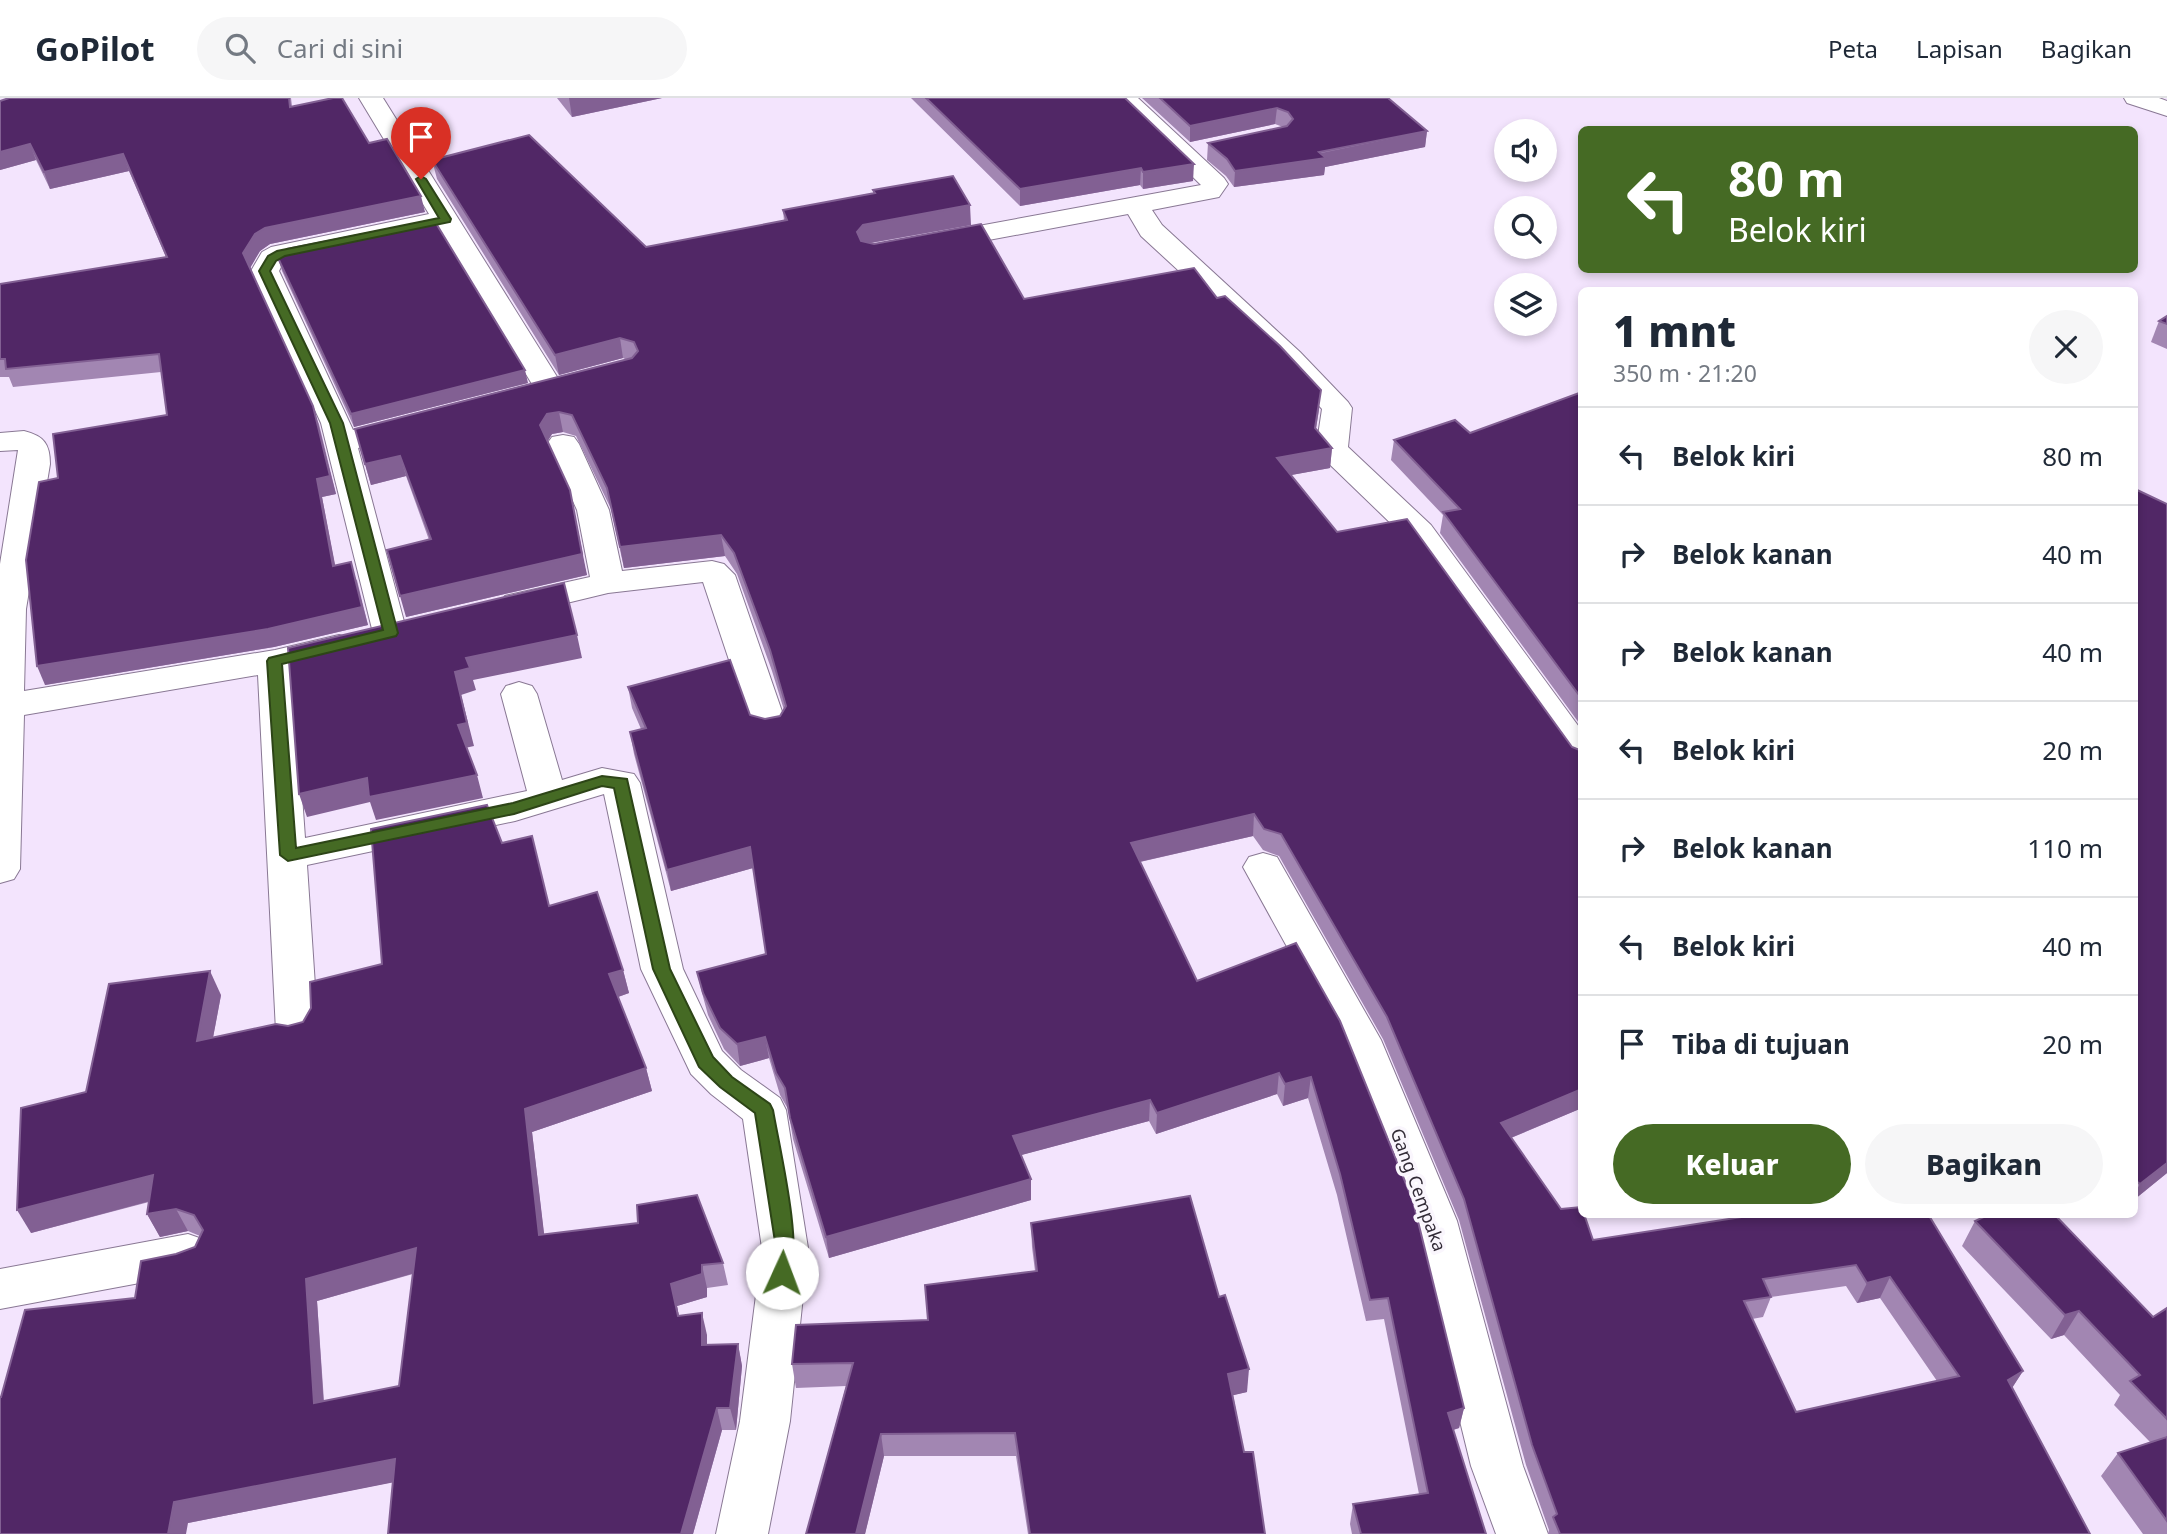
<!DOCTYPE html>
<html lang="id">
<head>
<meta charset="utf-8">
<style>
	body { margin:0; font-family:"Noto Sans",sans-serif; background:#f6f6f7; color:#1f2937; height:100vh; display:flex; flex-direction:column; font-size:26px; white-space:nowrap }
	* { box-sizing:border-box; margin:0 }
	p { font-size:23px; color:#747a83 }
	.icon { flex:none; width:38px; height:38px; fill:none; stroke:currentColor; stroke-width:2; stroke-linecap:round; stroke-linejoin:round }
	.map { position:relative; flex:1; overflow:hidden }
	.panel { position:absolute; left:1578px; top:189px; width:560px; height:931px; display:flex; flex-direction:column; background:#fff; border-radius:10px; box-shadow:0 4px 10px #0003 }
	.panel>* { flex:none }
	.guide { position:absolute; left:1578px; top:28px; width:560px; height:147px; border-radius:10px; box-shadow:0 4px 10px #0003; background:#456a24; color:#fff; overflow:hidden }
	.fabs { position:absolute; left:1494px; top:21px; display:grid; gap:14px }
	.fabs a { display:grid; place-items:center; width:63px; height:63px; border-radius:50%; background:#fff; box-shadow:0 4px 10px #0003; font-size:35px }
	.pin { position:absolute; display:grid; place-items:center; width:60px; height:60px; color:#fff; margin:-72px -30px; border-radius:50% 50% 50% 0; rotate:-45deg; box-shadow:0 0 7px #0007 }
	.pin .icon { rotate:45deg }
	.me { position:absolute; width:77px; margin:-38px; rotate:2deg; stroke-linejoin:round; filter:drop-shadow(0 0 5px #0008) }
	.turn { display:flex; align-items:center; gap:24px; height:147px; padding:0 35px; font-size:32px }
	.turn .icon { width:91px; height:91px; stroke-width:2.5 }
	.turn b { display:block; font-size:49px; line-height:60px }
	.round { display:grid; place-items:center; flex:none; width:74px; height:74px; border-radius:37px; background:#f6f6f7 }
	.overview { display:flex; align-items:center; justify-content:space-between; height:119px; padding:0 35px }
	h1 { font-size:42px; font-weight:800; line-height:52px }
	.action { display:flex; gap:14px; margin-top:auto; padding:14px 35px }
	.action a { flex:1; height:80px; border-radius:42px; background:#456a24; color:#fff; font-size:28px; font-weight:800; line-height:80px; text-align:center }
	.action a+a { background:#f6f6f7; color:#1f2937 }
	ul { padding:0; list-style:none }
	li { display:flex; align-items:center; gap:21px; height:98px; padding:0 35px; border-top:2px solid #e0e1e3 }
	li div { flex:1 }
	li b { display:block; font-size:26px }
	li em { font-style:normal }
	header { display:flex; align-items:center; gap:42px; box-sizing:border-box; height:98px; padding:0 35px; background:#fff; border-bottom:2px solid #e0e1e3 }
	header strong { font-size:33px }
	nav { display:flex; gap:38px; margin-inline-start:auto; font-size:24px }
	.search { width:490px; height:63px; background:#f6f6f7; display:flex; align-items:center; gap:18px; box-sizing:border-box; padding:0 24px; border-radius:38px; color:#747a83; font-size:26px }
	.map>svg:first-child { display:block }
</style>
</head>
<body>
<header>
<strong>GoPilot</strong>
<div class="search"><svg class="icon" aria-label="search" viewBox="0 0 24 24"><circle cx="10" cy="10" r="6"/><path d="M15 15l6 6"/></svg>Cari di sini</div>
<nav><a>Peta</a><a>Lapisan</a><a>Bagikan</a></nav>
</header>
<div class="map">
<svg width="2167" height="1436" viewBox="0 0 2167 1436">
	<rect width="100%" height="100%" fill="#f3e4fd"/>
	<g fill="none" stroke-linecap="round" stroke-linejoin="round">
		<g stroke="#897894" stroke-width="2">
			<g id="street">
				<path d="M359 0H383L564 290 560 296 549 299 538 296 438 131 290 161 283 165 279 173 353 332 410 318 421 320 425 327 421 334 358 350 407 535 402 543 390 546 378 543 373 535 321 325 251 173 262 154 271 149 429 116Z"/>
				<path d="M1112 0H1138L1224 80 1228 86 1219 99 1152 112 1162 127 1300 254 1348 304 1352 310 1348 349 1431 427 1582 633V673L1569 669 1407 441 1321 358 1316 351 1322 311 1280 266 1141 138 1128 116 935 152 925 150 921 144 925 138 935 136 1201 87Z"/>
				<path d="M2124 0H2159L2167 3V18L2127 5Z"/>
				<path d="M24 333C44 338 50 346 50 366L26 511 24 593 275 552 339 537 351 540 357 548 351 556 293 570 305 740 527 693 501 596 506 588 519 584 532 588 537 596 562 682 602 670 634 676 640 685 683 871 722 953 741 972 780 1000 786 1012 808 1150 790 1323 768 1436H716L740 1323 762 1150 743 1021 711 996 691 976 641 871 604 696 515 723 307 767 318 933 312 945 297 949 282 945 276 933 258 577 24 617 20 771 14 781 0 785V466L18 352 0 353V335Z"/>
				<path d="M563 337 574 339 579 346 609 412 622 473 712 463 724 466 735 477 787 628 782 637 769 640 756 637 751 628 703 484 608 495 517 517 505 514 500 506 505 498 590 479 577 412 547 346 552 339Z"/>
				<path d="M1263 755 1277 759 1381 942 1457 1123 1523 1368 1548 1436H1496L1471 1368 1411 1123 1339 943 1243 769 1249 759Z"/>
				<path d="M188 1136 205 1142 212 1156 205 1170 188 1176 0 1211V1171Z"/>
			</g>
		</g>
		<use href="#street" fill="#fff" fill-rule="evenodd"/>
	</g>
	<g fill="#a286b2" fill-rule="evenodd">
		<path d="M9 0H291L292 8 369 45 425 114 270 146 260 153 250 169 319 326 336 396 322 399 335 468 357 482 368 527 274 549 45 587 58 380 167 317 161 274 13 289 9 279H0V186L166 159 129 73 50 91 36 62 0 72V3Z"/>
		<path d="M557 0H662L572 19Z"/>
		<path d="M911 0H1125L1193 83 1143 91 1140 87 1020 108Z"/>
		<path d="M1142 0H1388L1427 33 1425 49 1325 69 1324 77 1234 89 1226 78 1207 62 1208 45 1283 29 1275 26 1190 44Z"/>
		<path d="M432 62 646 149 784 123 783 112 873 95V92L971 127 871 145 1024 201 1217 200 1319 312 1316 331 1332 350 1330 370 1291 377 1337 434 1572 649 1582 653V1010L1511 1040 1561 1111 1593 1142 1736 1120 1738 1116H1928L2023 1273 2012 1290 2090 1436H1548L1549 1432 1526 1367 1459 1122 1383 941 1279 758 1263 752 1253 738 1140 764 1197 883 1296 845 1464 1310 1459 1330 1453 1332 1486 1436H1352L1350 1426 1353 1406 1419 1396 1384 1221 1366 1223 1337 1097 1308 1000 1283 1008 1277 996 1156 1036 1149 1023 1021 1057 1031 1102 829 1160 793 1041 788 1011 780 997 769 960 740 968 724 951 708 917 702 895 697 874 766 856 753 770 671 793 634 656 630 634 641 631 632 610 628 589 765 621 780 618 784 612 772 573 737 476 725 458 624 470 611 411 576 338 563 334 552 336 548 343 587 477 406 519 429 442 406 378 371 387 355 331 627 262 623 260 559 277 437 81ZM1846 1188 1857 1205 1880 1200 1937 1283 1796 1314 1752 1221 1763 1219 1771 1199Z"/>
		<path d="M278 160 528 285 354 329 282 173Z"/>
		<path d="M2167 218V251L2151 244 2159 223Z"/>
		<path d="M1582 294V629L1440 435 1443 417 1391 362 1394 342 1470 335Z"/>
		<path d="M2135 391 2167 406V1075L2135 1101Z"/>
		<path d="M502 745 549 808 623 872 629 895 618 899 646 970 652 993 532 1034 544 1137 723 1165 728 1187 707 1190V1199L677 1208 679 1218 707 1237V1247L738 1246 742 1268 736 1332H722L693 1436H388L393 1384 188 1425 135 1200 176 1156 195 1149 200 1138 188 1133 160 1139 147 1116 149 1104 31 1135 86 994 221 897 213 940 288 928 303 924 382 866ZM413 1176 399 1288 324 1303 317 1203Z"/>
		<path d="M1975 1123 2153 1219 2167 1210V1436H2143L2101 1378 2118 1355 2150 1344 2114 1307 2120 1297 2064 1237 2051 1241 1962 1148Z"/>
		<path d="M1031 1125 1219 1199 1247 1294 1233 1297 1244 1354 1265 1436H1028L1016 1358H884L865 1436H806L846 1288 796 1290 792 1266 928 1222 1035 1173 1032 1149Z"/>
	</g>
	<g fill="#826093">
		<path d="M569 0H662L572 19Z"/>
		<path d="M1277 10 1275 26 1190 44V28Z"/>
		<path d="M1427 33 1425 49 1325 69 1324 77 1234 89 1235 73Z"/>
		<path d="M30 46 36 62 0 72V54Z"/>
		<path d="M123 56 129 73 50 91 44 74Z"/>
		<path d="M1194 66 1193 83 1143 91V74Z"/>
		<path d="M1141 70 1140 87 1020 108V91Z"/>
		<path d="M421 98 425 114 270 146 260 153 249 172 243 155 255 136 265 130Z"/>
		<path d="M970 107 971 127 864 146 859 154 857 134 863 127Z"/>
		<path d="M620 240 623 260 559 277 555 257Z"/>
		<path d="M525 272 528 285 354 329 351 316Z"/>
		<path d="M313 308 336 396 322 399 339 487 333 468 317 381Z"/>
		<path d="M559 314 563 334 552 336 545 347 540 327 547 316Z"/>
		<path d="M1332 350 1330 370 1275 380 1277 360Z"/>
		<path d="M400 358 406 378 371 387 365 366Z"/>
		<path d="M570 392 587 477 406 519 400 498Z"/>
		<path d="M721 437 725 458 624 470 620 449Z"/>
		<path d="M351 464 368 527 274 549 45 587 37 568Z"/>
		<path d="M577 537 582 560 473 582 476 592 461 597 474 648 465 650 458 627 455 574 466 560Z"/>
		<path d="M477 677 483 700 376 722 370 704 307 719 299 696 367 680Z"/>
		<path d="M1254 716 1253 738 1130 766 1131 745Z"/>
		<path d="M750 749 753 770 671 793 667 772Z"/>
		<path d="M623 872 629 895 615 900 609 876Z"/>
		<path d="M210 873 221 897 208 966 197 943Z"/>
		<path d="M765 939 769 960 740 968 737 946Z"/>
		<path d="M646 970 652 993 532 1034 547 1160 539 1137 525 1011Z"/>
		<path d="M1279 975 1277 996 1156 1036 1157 1015Z"/>
		<path d="M1311 979 1308 1000 1283 1008 1285 986Z"/>
		<path d="M1582 991V1010L1496 1046 1501 1025Z"/>
		<path d="M1150 1002 1149 1023 1014 1059 1013 1038Z"/>
		<path d="M2167 1065V1075L2135 1101V1095L2140 1086Z"/>
		<path d="M153 1077 165 1099 31 1135 17 1112Z"/>
		<path d="M1031 1081V1102L829 1160 826 1139Z"/>
		<path d="M176 1111 188 1133 160 1139 147 1116Z"/>
		<path d="M416 1150 425 1172 317 1203 325 1326 314 1305 306 1181Z"/>
		<path d="M702 1167 707 1190V1199L677 1208 683 1240 671 1186Z"/>
		<path d="M1890 1179 1880 1200 1857 1205 1867 1185Z"/>
		<path d="M2079 1213 2064 1237 2051 1241 2065 1217Z"/>
		<path d="M702 1215 707 1237V1269L702 1247Z"/>
		<path d="M738 1246 742 1268 736 1332 730 1310Z"/>
		<path d="M1249 1271 1247 1294 1226 1299 1228 1276Z"/>
		<path d="M2023 1273 2010 1293 2008 1282Z"/>
		<path d="M717 1310 722 1332 693 1436H681Z"/>
		<path d="M1464 1310 1459 1330 1443 1335 1448 1315Z"/>
		<path d="M881 1336 884 1358 865 1436H856Z"/>
		<path d="M395 1361 405 1382 188 1425 186 1436H168L174 1404Z"/>
	</g>
	<g fill="#512766" stroke="#826093" stroke-width="2" fill-rule="evenodd">
		<path d="M9 0H289L290 9 333 0H342L369 45 387 41 421 98 265 130 255 136 243 155 313 308 330 378 317 381 333 468 351 464 362 509 268 531 37 568 26 462 39 384 58 380 53 336 167 317 159 256 6 271 5 261H0V186L167 159 123 56 44 74 30 46 0 54V3Z"/>
		<path d="M926 0H1125L1194 66 1143 74 1141 70 1020 91Z"/>
		<path d="M1160 0H1388L1427 33 1319 54 1326 60 1235 73 1227 61 1208 45 1287 28 1293 21 1288 14 1277 10 1190 28Z"/>
		<path d="M529 37 646 149 787 122 783 112 875 95 873 92 953 78 970 107 863 127 857 134 861 143 874 146 981 126 1024 201 1194 170 1217 200 1225 198 1280 248 1321 292 1315 330 1332 350 1277 360 1337 434 1407 421 1572 649 1582 653V991L1501 1025 1561 1111 1581 1109 1582 1116H1584L1593 1142 1742 1119 1741 1116H1928L2023 1273 2008 1282 2090 1436H1560L1553 1419 1557 1416 1532 1347 1464 1101 1387 919 1281 736 1264 731 1254 716 1131 745 1197 883 1296 845 1340 923 1413 1103 1464 1310 1448 1315 1486 1436H1361L1353 1406 1428 1395 1388 1200 1370 1202 1340 1076 1311 979 1285 986 1279 975 1157 1015 1150 1002 1013 1038 1031 1081 826 1139 790 1020 785 990 776 975 765 939 737 946 720 930 703 895 697 874 766 856 750 749 667 772 630 634 646 630 628 589 730 562 750 617 765 621 780 618 786 608 770 552 734 455 721 437 620 449 607 390 572 317 559 314 547 316 540 327 570 392 582 456 400 498 387 452 431 441 400 358 365 366 355 331 632 260 638 253 634 244 620 240 555 257 432 62ZM1856 1167 1867 1185 1890 1179 1959 1278 1796 1314 1744 1203 1771 1199 1763 1181Z"/>
		<path d="M434 122 525 272 351 316 278 160 287 151Z"/>
		<path d="M2167 218V226L2159 223Z"/>
		<path d="M1582 294V601L1443 414 1460 411 1394 342 1455 322 1470 335Z"/>
		<path d="M2135 391 2167 406V1065L2140 1086 2135 1082Z"/>
		<path d="M564 485 577 537 466 560 470 570 455 574 467 625 458 627 477 677 369 699 367 680 299 696 288 550Z"/>
		<path d="M487 707 502 745 532 738 549 808 597 794 623 872 609 876 646 970 525 1011 539 1137 638 1125 637 1107 697 1097 723 1165 702 1167V1176L671 1186 678 1218 702 1215V1247L738 1246 730 1310H717L681 1436H388L395 1361 174 1404 168 1436H0V1299H1L25 1212 135 1200 141 1163 176 1156 195 1149 203 1132 194 1117 176 1111 147 1116 153 1077 17 1112 21 1010 86 994 109 886 210 873 197 943 276 926 288 928 303 924 311 910 310 884 382 866 371 731ZM416 1150 399 1288 314 1305 306 1181Z"/>
		<path d="M1190 1098 1219 1199 1225 1197 1249 1271 1228 1276 1244 1354H1253L1265 1436H1030L1015 1335 881 1336 856 1436H806L853 1265 792 1266 796 1227 928 1222 925 1187 1037 1173 1031 1125Z"/>
		<path d="M1990 1116H2054L2153 1219 2167 1210V1321L2130 1283 2140 1277 2079 1213 2065 1217 1975 1123Z"/>
		<path d="M2167 1339V1423L2118 1355Z"/>
	</g>
	<path fill="#456a24" stroke="#2d4517" stroke-width="2" d="M421 78 426 81 451 121 450 124 285 158 276 163 270 173 343 325 398 535 396 538 282 566 296 750 513 705 602 678 627 681 670 871 713 959 732 979 770 1006 773 1012C779 1048 804 1151 789 1181L782 1184 775 1181 773 1175 776 1150 755 1015 720 989 699 969 653 871 614 690 602 688 514 716 288 763 280 757 267 563 269 560 383 532 330 325 259 173 268 158 277 153 439 120 416 81Z"/>
	<g text-anchor="middle" stroke-width="7" stroke-linejoin="round" paint-order="stroke">
		<g font-size="18" fill="#322b36" stroke="#faf6fd">
			<text transform="translate(1418 1092) rotate(70)" y="6">Gang Cempaka</text>
		</g>
	</g>
</svg>
<div class="fabs">
<a><svg class="icon" aria-label="sound" viewBox="0 0 24 24"><path d="M4 9h4l5-4v14l-5-4H4zM17 9q2 3 0 6"/></svg></a>
<a><svg class="icon" aria-label="search" viewBox="0 0 24 24"><circle cx="10" cy="10" r="6"/><path d="M15 15l6 6"/></svg></a>
<a><svg class="icon" aria-label="layers" viewBox="0 0 24 24"><path d="M12 4l9 5-9 5-9-5zM3 14l9 5 9-5"/></svg></a>
</div>
<div class="pin" style="left:421px;top:81px;background:#d93025"><svg class="icon" aria-label="arrive" viewBox="0 0 24 24"><path d="M6 21V4h12l-3 4 3 4H6"/></svg></div>
<svg class="me" style="left:782px;top:1175px" viewBox="-20 -20 40 40"><circle r="19" fill="#fff"/><path d="M0-13L10 11 0 6-10 11z" fill="#456a24"/></svg>
<div class="guide">
<div class="turn"><svg class="icon" aria-label="left" viewBox="0 0 24 24"><path d="M17 20v-9H6M10 6l-5 5 5 5"/></svg><div><b>80 m</b>Belok kiri</div></div>
</div>
<section class="panel">
<div class="overview"><div><h1>1 mnt</h1><p>350 m · 21:20</p></div><a class="round"><svg class="icon" aria-label="close" viewBox="0 0 24 24"><path d="M6 6l12 12M18 6L6 18"/></svg></a></div>
<ul>
<li><svg class="icon" aria-label="left" viewBox="0 0 24 24"><path d="M17 20v-9H6M10 6l-5 5 5 5"/></svg><div><b>Belok kiri</b></div><em>80 m</em></li>
<li><svg class="icon" aria-label="right" viewBox="0 0 24 24"><path d="M7 20v-9h11M14 6l5 5-5 5"/></svg><div><b>Belok kanan</b></div><em>40 m</em></li>
<li><svg class="icon" aria-label="right" viewBox="0 0 24 24"><path d="M7 20v-9h11M14 6l5 5-5 5"/></svg><div><b>Belok kanan</b></div><em>40 m</em></li>
<li><svg class="icon" aria-label="left" viewBox="0 0 24 24"><path d="M17 20v-9H6M10 6l-5 5 5 5"/></svg><div><b>Belok kiri</b></div><em>20 m</em></li>
<li><svg class="icon" aria-label="right" viewBox="0 0 24 24"><path d="M7 20v-9h11M14 6l5 5-5 5"/></svg><div><b>Belok kanan</b></div><em>110 m</em></li>
<li><svg class="icon" aria-label="left" viewBox="0 0 24 24"><path d="M17 20v-9H6M10 6l-5 5 5 5"/></svg><div><b>Belok kiri</b></div><em>40 m</em></li>
<li><svg class="icon" aria-label="arrive" viewBox="0 0 24 24"><path d="M6 21V4h12l-3 4 3 4H6"/></svg><div><b>Tiba di tujuan</b></div><em>20 m</em></li>
</ul>
<div class="action"><a>Keluar</a><a>Bagikan</a></div>
</section>
</div>
</body>
</html>
